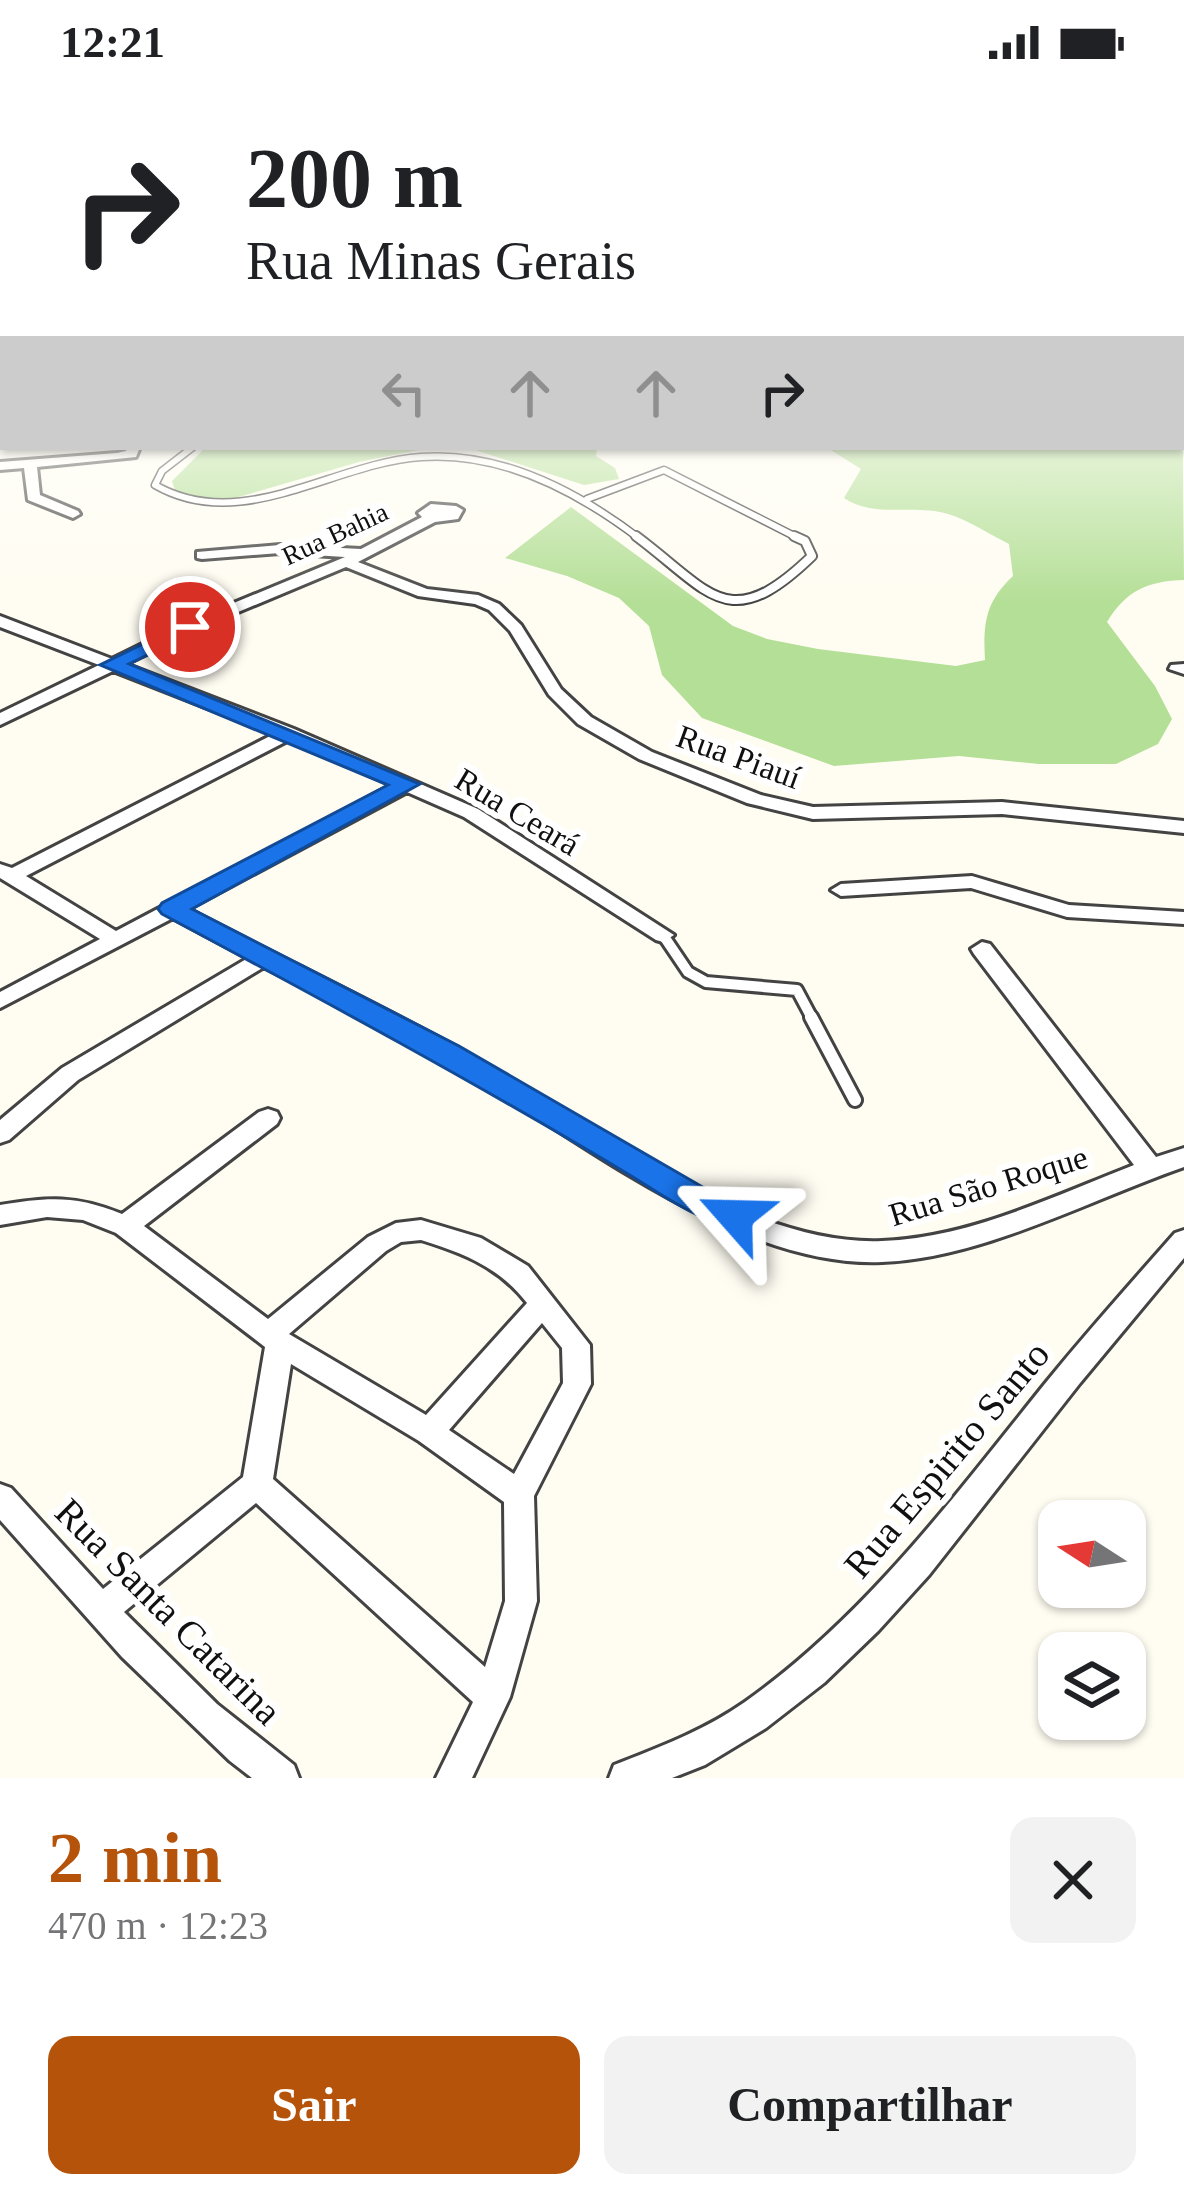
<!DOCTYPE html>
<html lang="pt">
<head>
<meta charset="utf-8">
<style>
	body { margin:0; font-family:"Times New Roman",serif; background:#f2f2f2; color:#202124; height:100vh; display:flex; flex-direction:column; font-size:45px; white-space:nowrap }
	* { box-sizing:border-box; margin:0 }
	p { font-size:39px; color:#757577 }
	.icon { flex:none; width:66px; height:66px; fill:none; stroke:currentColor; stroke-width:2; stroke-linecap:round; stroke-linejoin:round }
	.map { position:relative; height:1694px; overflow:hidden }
	.panel { display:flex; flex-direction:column; background:#fff; flex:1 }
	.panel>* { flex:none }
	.banner { position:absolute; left:0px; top:0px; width:1185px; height:366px; box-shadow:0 3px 9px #0004; background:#fff; color:#202124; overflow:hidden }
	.needle { width:78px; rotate:282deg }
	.controls { position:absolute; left:1038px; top:1416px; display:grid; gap:24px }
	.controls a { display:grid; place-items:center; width:108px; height:108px; border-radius:24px; background:#fff; box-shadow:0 3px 9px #0004; font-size:60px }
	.pin { position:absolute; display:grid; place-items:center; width:102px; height:102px; color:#fff; margin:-51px; border:6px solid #fff; border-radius:50%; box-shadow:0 3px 12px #0007 }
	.me { position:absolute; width:132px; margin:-66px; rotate:295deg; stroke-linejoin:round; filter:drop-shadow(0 0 9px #0008) }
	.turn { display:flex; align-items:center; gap:42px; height:252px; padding:0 48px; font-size:54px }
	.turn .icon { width:156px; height:156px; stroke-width:2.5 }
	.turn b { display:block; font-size:84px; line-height:102px }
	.lanes { display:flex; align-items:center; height:114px; padding:0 48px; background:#0003; justify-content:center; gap:60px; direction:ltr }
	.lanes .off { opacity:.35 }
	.round { display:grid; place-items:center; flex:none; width:126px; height:126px; border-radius:24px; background:#f2f2f2 }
	.summary { display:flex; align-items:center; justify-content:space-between; height:204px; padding:0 48px }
	h1 { font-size:72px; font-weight:700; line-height:90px; color:#b45309 }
	.button { display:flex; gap:24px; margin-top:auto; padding:24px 48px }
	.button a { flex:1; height:138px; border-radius:24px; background:#b45309; color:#fff; font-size:48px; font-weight:700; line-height:138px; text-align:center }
	.button a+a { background:#f2f2f2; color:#202124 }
	.status { display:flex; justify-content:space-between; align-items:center; height:84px; padding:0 60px; background:#fff; direction:ltr }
	.status svg { height:33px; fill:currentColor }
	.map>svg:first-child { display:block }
</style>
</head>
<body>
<div class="status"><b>12:21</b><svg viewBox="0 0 49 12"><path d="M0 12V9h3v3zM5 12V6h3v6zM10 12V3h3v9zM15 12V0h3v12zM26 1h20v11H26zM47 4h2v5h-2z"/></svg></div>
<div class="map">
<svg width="1184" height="1694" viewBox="0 0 1184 1694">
	<rect width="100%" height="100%" fill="#fffdf2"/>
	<g fill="#b4df96">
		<path d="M1182 283 1184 496C1147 497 1126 507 1107 538L1155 602 1172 635 1158 660 1116 680H1039L959 672 834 682 702 634 662 591 649 542 619 514 567 492 505 474 571 423 733 542 767 555 818 565 956 582 985 576C983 540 985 518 1013 492L1009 460C989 450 968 436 948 430 912 419 875 435 844 414L861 385 826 363H1182Z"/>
		<path d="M206 363H433L359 378 228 416 177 412 172 397Z"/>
		<path d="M466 363H597L596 372 615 384 619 395 584 401Z"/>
	</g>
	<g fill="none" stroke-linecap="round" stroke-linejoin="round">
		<g stroke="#434343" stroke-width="9">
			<g id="service-far3">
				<path d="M193 363 162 387 155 401C242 451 332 379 421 373 502 367 577 407 640 455"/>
				<path d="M587 415 664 386 800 455"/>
			</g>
		</g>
		<g stroke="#434343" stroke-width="12">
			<path id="service-far2" d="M636 452C711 508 728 553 812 472L805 457 794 452"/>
		</g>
		<g stroke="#434343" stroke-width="16">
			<path id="service-far1" d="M663 851 688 888 706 898 797 906 813 936"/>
		</g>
		<g stroke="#434343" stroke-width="18">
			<path id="service" d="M811 933 855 1016"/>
		</g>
		<g stroke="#434343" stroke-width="6">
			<g id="minor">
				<path d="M128 363H140L136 373 37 383 40 411 78 427 80 430 73 434 28 416 24 384 0 386V378L117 369 126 367Z"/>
				<path d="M431 420 456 422 463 426 458 435 435 438 358 478 427 505 478 511 499 520 521 541 561 605 591 633 652 668 761 711 813 723 1002 718 1184 737V749L1002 730 813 735 747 719 639 675 578 640 549 611 510 547 489 526 475 520 418 512 346 483 195 546 126 580 294 645 478 725 674 851 663 858 656 856 464 733 407 708 188 825C277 872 368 915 456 963 576 1030 741 1163 882 1157 969 1154 1054 1112 1134 1081L974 870 971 865 982 858 990 860 1156 1073 1184 1064V1083C1089 1116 983 1174 882 1178 744 1184 594 1066 481 998 410 957 337 920 264 883L78 996 9 1056 0 1059V1036L62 984 248 874 173 834 0 924V908L100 855 0 794V780L12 784 274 650 113 587 0 641V629L99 581 0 543V532L112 575 183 540 345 473 280 469 202 475 197 474V468L280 461 361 465 422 433 418 429ZM289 656 392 701 116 847 26 792Z"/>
				<path d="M1184 580V590L1169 585 1171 581Z"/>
				<path d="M972 792 1069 821 1184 828V840L1067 833 971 804 841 812 831 806 841 800Z"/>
				<path d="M268 1025 277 1028 280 1034 277 1040 144 1142 268 1235 368 1153 396 1139 421 1136 481 1154 528 1182 590 1261 591 1300 534 1412 537 1517 510 1613 472 1694H436L473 1618 256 1419 124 1528 217 1620 294 1681 299 1694H252L230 1677 122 1573 0 1436V1400L11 1404 103 1505 243 1393 265 1263 116 1149 83 1136 47 1133 0 1141V1121C48 1113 76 1111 122 1130L259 1028ZM421 1156C463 1169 499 1183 527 1219L426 1331 289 1250 386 1167 401 1158ZM542 1239 562 1264 563 1299 514 1390 449 1346ZM291 1280 419 1357 504 1418 505 1517 485 1583 273 1395Z"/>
				<path d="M1184 1146V1174L1080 1299 929 1491 878 1547 824 1599 766 1644 705 1681 672 1694H609L614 1681C660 1663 705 1646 745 1618 865 1533 953 1414 1044 1301 1086 1249 1131 1199 1175 1149Z"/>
			</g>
		</g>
		<use href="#service-far3" stroke="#fff" stroke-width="6"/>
		<use href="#service-far2" stroke="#fff" stroke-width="8"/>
		<use href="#service-far1" stroke="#fff" stroke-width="10"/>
		<use href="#service" stroke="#fff" stroke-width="12"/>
		<use href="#minor" fill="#fff" fill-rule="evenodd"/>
	</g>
	<linearGradient id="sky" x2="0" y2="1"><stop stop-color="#93c4ef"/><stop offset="0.54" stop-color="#fffef9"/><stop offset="1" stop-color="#fffef9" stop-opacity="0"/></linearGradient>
	<rect width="1184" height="520" fill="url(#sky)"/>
	<path fill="#1a73e8" stroke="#114b97" stroke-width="3" d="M190 537 197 538V547L129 580 420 700 192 825 459 962 706 1105 747 1123 752 1132 747 1141C717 1150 659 1109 633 1093 478 1000 321 915 162 830L158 825 162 819 388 701 100 581Z"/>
	<g text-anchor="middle" stroke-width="12" stroke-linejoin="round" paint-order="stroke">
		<g font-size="27" fill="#101010" stroke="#fff">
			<text transform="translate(335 450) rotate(-25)" y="9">Rua Bahia</text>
		</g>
		<g font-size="33" fill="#101010" stroke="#fff">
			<text transform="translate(739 672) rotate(20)" y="12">Rua Piauí</text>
			<text transform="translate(518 727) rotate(31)" y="12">Rua Ceará</text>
			<text transform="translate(988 1101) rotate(-17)" y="12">Rua São Roque</text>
		</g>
		<g font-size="39" fill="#101010" stroke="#fff">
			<text transform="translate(946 1375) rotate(-50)" y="14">Rua Espirito Santo</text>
			<text transform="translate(169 1527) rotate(45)" y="14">Rua Santa Catarina</text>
		</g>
	</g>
</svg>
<div class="controls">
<a><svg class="needle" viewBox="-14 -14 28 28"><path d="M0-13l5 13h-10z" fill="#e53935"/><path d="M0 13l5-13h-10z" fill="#757577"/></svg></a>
<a><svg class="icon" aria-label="layers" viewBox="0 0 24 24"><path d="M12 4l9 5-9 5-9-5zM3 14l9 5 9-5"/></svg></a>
</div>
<div class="pin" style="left:190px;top:543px;background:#d93025"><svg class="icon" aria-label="arrive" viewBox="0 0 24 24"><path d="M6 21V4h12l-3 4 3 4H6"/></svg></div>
<svg class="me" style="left:735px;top:1132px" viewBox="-20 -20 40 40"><path d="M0-17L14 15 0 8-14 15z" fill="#1a73e8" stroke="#fff" stroke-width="4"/></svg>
<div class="banner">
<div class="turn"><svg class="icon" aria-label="right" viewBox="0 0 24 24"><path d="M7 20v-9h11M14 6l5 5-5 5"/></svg><div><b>200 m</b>Rua Minas Gerais</div></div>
<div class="lanes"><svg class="icon off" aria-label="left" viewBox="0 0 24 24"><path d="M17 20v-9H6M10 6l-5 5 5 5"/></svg><svg class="icon off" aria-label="ahead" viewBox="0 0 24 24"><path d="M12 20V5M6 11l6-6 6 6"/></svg><svg class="icon off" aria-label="ahead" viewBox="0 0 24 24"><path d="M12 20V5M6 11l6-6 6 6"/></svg><svg class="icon" aria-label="right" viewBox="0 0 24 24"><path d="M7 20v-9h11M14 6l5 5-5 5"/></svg></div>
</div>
</div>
<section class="panel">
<div class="summary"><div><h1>2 min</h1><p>470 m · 12:23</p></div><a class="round"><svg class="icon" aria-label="close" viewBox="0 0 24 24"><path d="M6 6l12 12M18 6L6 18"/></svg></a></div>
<div class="button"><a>Sair</a><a>Compartilhar</a></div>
</section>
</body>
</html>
